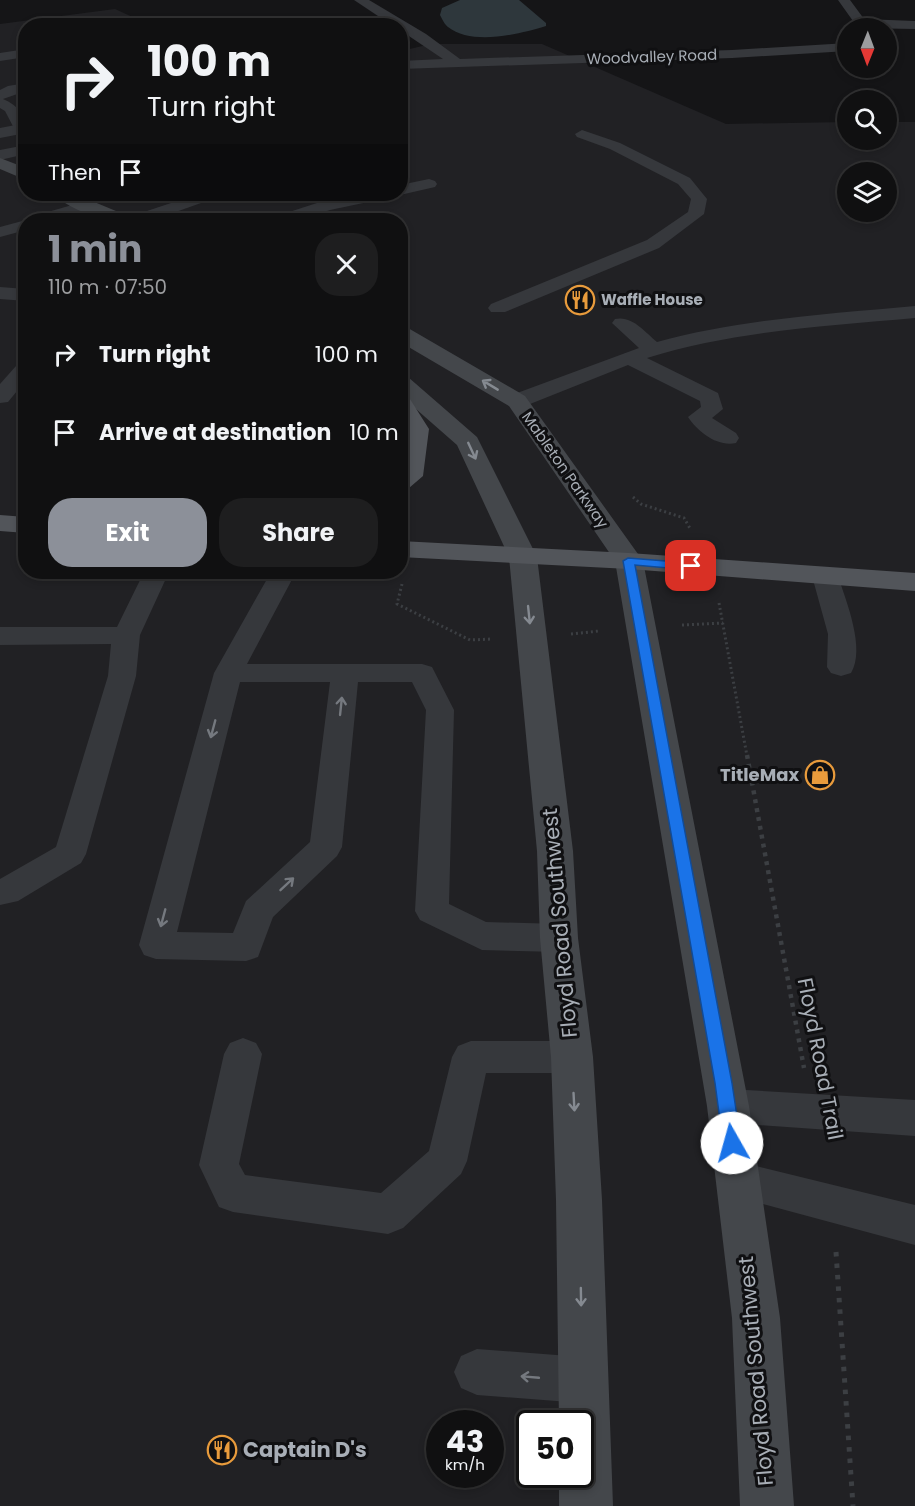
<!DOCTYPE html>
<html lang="en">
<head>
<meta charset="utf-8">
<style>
	body { margin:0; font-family:Poppins,sans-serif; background:#1e1e1f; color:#f1f3f6; height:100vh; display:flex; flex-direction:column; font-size:22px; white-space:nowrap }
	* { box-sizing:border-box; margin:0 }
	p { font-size:20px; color:#9c9d9f }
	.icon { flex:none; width:33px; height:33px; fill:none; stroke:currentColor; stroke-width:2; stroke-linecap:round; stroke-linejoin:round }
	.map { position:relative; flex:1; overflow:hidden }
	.details { position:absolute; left:18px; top:213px; width:390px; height:366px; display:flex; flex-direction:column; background:#101011; border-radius:24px; box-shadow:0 3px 9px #0003,0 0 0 2px #303031 }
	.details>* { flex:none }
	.hud { position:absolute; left:18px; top:18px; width:390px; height:183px; border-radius:24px; box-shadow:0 3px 9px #0003,0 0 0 2px #303031; background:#101011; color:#f1f3f6; overflow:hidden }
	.needle { width:39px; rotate:181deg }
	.buttons { position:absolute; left:837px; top:18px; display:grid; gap:12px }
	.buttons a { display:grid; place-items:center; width:60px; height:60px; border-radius:50%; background:#101011; box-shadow:0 3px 9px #0003,0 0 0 2px #303031; font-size:30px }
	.speed { position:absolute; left:426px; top:1410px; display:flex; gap:12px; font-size:30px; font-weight:700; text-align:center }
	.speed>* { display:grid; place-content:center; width:78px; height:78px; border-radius:50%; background:#101011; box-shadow:0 3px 9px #0003,0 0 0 2px #303031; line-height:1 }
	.speed small { font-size:15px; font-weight:400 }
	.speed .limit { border:3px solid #111; border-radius:9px; background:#fff; color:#111 }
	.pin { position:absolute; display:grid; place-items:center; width:51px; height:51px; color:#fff; margin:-26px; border-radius:12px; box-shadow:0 3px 9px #0006 }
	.me { position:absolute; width:66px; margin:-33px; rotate:353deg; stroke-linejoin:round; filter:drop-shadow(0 0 4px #0008) }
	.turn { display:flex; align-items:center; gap:21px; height:126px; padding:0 30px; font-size:27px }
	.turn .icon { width:78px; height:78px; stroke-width:2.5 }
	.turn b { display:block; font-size:42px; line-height:51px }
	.then { display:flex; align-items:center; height:57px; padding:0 30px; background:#0003; gap:12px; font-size:22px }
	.round { display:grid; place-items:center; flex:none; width:63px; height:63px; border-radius:24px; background:#1e1e1f }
	.headline { display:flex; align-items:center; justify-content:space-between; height:102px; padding:0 30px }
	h1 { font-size:36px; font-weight:700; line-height:45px; color:#8c9099 }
	.action { display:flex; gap:12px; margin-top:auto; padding:12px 30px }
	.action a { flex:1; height:69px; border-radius:24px; background:#8c9099; color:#fff; font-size:24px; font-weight:700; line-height:69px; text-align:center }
	.action a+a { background:#1e1e1f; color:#f1f3f6 }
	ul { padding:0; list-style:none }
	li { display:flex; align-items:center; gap:18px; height:78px; padding:0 30px }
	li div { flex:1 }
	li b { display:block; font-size:22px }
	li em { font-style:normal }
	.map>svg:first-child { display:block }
</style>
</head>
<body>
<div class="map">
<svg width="915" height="1506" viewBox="0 0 915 1506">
	<rect width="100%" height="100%" fill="#151517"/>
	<path fill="#212124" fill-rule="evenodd" d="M115 9 150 25 26 26V194H400L401 51 431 44H542L726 124 847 122 848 140H886L887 122H915V1506H0V24ZM848 172H886V212H848ZM26 220H400V572H26ZM440 1424H490V1474H440ZM530 1424H580V1474H530Z"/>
	<path fill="#2e373c" d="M460 0H519L546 23V26C520 34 472 46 448 27 445 25 442 19 440 15L442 8Z"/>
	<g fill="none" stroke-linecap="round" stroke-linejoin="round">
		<g stroke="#3c3f43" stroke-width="3" stroke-dasharray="2 3" stroke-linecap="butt">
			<path d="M633 497 641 504 684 518 691 530"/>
			<path d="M402 584 397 604 470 640 492 639"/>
			<path d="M719 603 747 756"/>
			<path d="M682 625 723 623"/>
			<path d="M571 634 599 631"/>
		</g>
		<path stroke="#3c3f43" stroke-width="4.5" stroke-dasharray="4 5" stroke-linecap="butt" d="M747 755 804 1068"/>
		<path stroke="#3c3f43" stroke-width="5" stroke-dasharray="4.5 7" stroke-linecap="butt" d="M836 1252 853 1506"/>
		<g fill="#36383c" fill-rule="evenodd">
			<path d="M26 49V57L0 61V53Z"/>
			<path d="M26 83V91L3 99C18 105 26 116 26 132H16L5 111 0 108V90L8 86Z"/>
			<path d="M582 130 620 143 690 178 707 199 704 214 659 248 505 312H491L488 308 491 304 647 240 688 212 691 199 678 184 610 149 577 137 575 134Z"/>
			<path d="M26 145V154L0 160V150Z"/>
			<path d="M429 179 435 181 437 184 435 187 400 195 394 194H400V185Z"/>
			<path d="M198 194H220L218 197 153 220H130L132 216Z"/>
			<path d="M364 194H394L392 197 330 210 298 220H275L277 216 320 202Z"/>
			<path d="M86 201 94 206 92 210 56 220H32L34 216Z"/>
			<path d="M26 220H29H26V230L0 237V227Z"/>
			<path d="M0 287 26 289V301L0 299Z"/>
			<path d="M915 306V318C825 326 734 331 647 358L718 393 723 409 712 418 736 433 739 438 736 443C717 447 698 432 688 417L701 407 700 401 628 365 525 406 517 407 509 406 506 401 509 396 639 348 612 323 615 319C632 315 645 332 657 342 742 319 828 314 915 306Z"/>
			<path d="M23 364H26V380L8 402 0 403V384L16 366Z"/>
			<path d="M825 568 834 571 838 576C846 601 866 649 851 673L841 676 831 673 827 667 828 634 812 576 816 571Z"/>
			<path d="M144 572H169L140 635 136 676 86 854 81 863 18 901 0 905V879L56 847 108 676 111 644 0 645V627H117Z"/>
			<path d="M271 572H296L247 664H422L432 667 454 710 449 904 486 922 559 924 571 928 576 938 571 948 559 952 482 950 420 920 415 911 426 710 412 682H358L342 847 337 856 273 917 258 957 246 961 156 959 144 955 139 945 214 673ZM240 682H330L310 842 246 901 233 933 177 932Z"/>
			<path d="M243 1038 256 1043 262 1054 239 1164 245 1175 381 1193 429 1151 452 1057 458 1046 471 1041H572L585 1046 591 1057 585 1068 572 1073H486L467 1161 461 1174 403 1228 388 1234 233 1212 219 1207 199 1165 224 1054 230 1043Z"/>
			<path d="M728 1089 915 1100V1136L728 1123 714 1118 709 1106 714 1094Z"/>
			<path d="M736 1161 915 1205V1245L722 1193 716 1180 722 1167Z"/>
			<path d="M477 1349 582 1357 598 1364 605 1380 598 1396 582 1403 477 1395 461 1388 454 1372 461 1356Z"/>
		</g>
		<g fill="#36383c" fill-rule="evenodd">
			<path d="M354 0H369L426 34 460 59 732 50 848 43V51L732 58 400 69V61L443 59 400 30V26H393Z"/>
			<path d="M838 0H850L864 19 915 21V29L858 28Z"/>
			<path d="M26 123V133L0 138V128Z"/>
		</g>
		<g fill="#44474b" fill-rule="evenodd">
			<path d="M0 158 26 168V180L0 169Z"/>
			<path d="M53 194H75L128 216 130 220C123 221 113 222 106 220 94 218 60 203 53 194Z"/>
			<path d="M400 327 408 328 525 396 643 561 749 1106 780 1318 794 1506H740L732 1318 707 1106 615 561 509 406 400 342Z"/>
			<path d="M400 375 408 377 477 437 537 557 573 851 578 938 593 1057 602 1200 613 1506H559V1474H580V1424H559L556 1200 551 1057 540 938 537 851 509 557 457 445 400 395Z"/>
		</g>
		<g fill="#52555a" fill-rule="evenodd">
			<path d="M400 394 408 396 429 429 423 476 409 488 400 491V456L405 429 400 422Z"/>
			<path d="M0 515 26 517V533L0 531Z"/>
			<path d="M400 541 629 553 915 573V591L629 569 400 557Z"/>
		</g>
	</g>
	<defs><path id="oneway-shaft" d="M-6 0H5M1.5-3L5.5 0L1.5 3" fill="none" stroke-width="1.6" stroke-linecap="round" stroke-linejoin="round" transform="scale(1.5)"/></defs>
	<g stroke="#858a91">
		<use href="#oneway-shaft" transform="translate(490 385) rotate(-149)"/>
		<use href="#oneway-shaft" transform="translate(472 451) rotate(65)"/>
		<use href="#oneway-shaft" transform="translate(529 615) rotate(84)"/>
		<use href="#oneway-shaft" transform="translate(574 1102) rotate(87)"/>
		<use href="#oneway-shaft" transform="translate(581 1297) rotate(89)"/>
	</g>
	<g stroke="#75797f">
		<use href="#oneway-shaft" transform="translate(341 706) rotate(-84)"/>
		<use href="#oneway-shaft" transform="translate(213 729) rotate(105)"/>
		<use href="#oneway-shaft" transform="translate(287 884) rotate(-43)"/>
		<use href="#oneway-shaft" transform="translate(163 918) rotate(105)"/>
		<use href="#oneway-shaft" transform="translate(530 1377) rotate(-175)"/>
	</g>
	<path fill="#1a73e8" stroke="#114b97" stroke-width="1.5" d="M628 558 691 563 697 566 691 570 635 565 732 1083 741 1143 739 1149 732 1151 726 1149 723 1143 715 1083 623 561Z"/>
	<defs>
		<g id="restaurant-ring" transform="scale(1.5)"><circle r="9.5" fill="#101012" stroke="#e89b3c" stroke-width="1.5"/><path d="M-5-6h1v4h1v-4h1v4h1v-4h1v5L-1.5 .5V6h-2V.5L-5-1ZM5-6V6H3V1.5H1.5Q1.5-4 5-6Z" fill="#e89b3c"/></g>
		<g id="shop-ring" transform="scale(1.5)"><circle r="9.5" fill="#101012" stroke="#e89b3c" stroke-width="1.5"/><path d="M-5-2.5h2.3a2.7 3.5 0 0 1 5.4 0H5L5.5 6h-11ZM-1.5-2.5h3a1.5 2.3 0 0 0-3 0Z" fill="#e89b3c"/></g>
	</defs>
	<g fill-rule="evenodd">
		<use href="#restaurant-ring" x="580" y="300"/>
		<use href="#shop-ring" x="820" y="775"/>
		<use href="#restaurant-ring" x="222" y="1450"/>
	</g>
	<g text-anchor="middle" stroke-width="6" stroke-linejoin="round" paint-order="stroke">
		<g font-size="15" fill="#a8aeb6" stroke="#101012">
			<text transform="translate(652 57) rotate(-2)" y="5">Woodvalley Road</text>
			<text transform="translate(565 470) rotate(55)" y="5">Mableton Parkway</text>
		</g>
		<g font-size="15" font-weight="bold" fill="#a8aeb6" stroke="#101012" text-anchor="start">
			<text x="601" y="305">Waffle House</text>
		</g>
		<g font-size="18" font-weight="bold" fill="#a8aeb6" stroke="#101012" text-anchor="end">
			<text x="799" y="781">TitleMax</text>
		</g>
		<g font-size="21" fill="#a8aeb6" stroke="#101012">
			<text transform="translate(560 923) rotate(-95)" y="7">Floyd Road Southwest</text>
			<text transform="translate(820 1059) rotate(79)" y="7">Floyd Road Trail</text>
			<text transform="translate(756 1371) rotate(-95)" y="7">Floyd Road Southwest</text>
		</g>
		<g font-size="21" font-weight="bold" fill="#a8aeb6" stroke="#101012" text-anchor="start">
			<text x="243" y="1457">Captain D's</text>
		</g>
	</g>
</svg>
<div class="buttons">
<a><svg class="needle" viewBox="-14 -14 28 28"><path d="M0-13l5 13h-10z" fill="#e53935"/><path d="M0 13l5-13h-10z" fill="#9c9d9f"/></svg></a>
<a><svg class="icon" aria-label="search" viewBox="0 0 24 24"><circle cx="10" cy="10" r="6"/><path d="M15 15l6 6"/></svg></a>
<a><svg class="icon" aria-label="layers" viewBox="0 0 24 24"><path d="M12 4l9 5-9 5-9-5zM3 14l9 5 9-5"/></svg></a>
</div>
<div class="speed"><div>43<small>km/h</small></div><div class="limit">50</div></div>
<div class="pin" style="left:691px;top:566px;background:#d93025"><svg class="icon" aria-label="arrive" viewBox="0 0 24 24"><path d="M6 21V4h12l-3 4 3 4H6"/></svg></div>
<svg class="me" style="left:732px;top:1143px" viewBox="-20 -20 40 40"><circle r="19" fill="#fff"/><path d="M0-13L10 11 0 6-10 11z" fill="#1a73e8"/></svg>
<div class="hud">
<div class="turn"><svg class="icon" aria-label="right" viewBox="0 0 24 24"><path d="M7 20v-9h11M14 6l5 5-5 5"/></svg><div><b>100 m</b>Turn right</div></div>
<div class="then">Then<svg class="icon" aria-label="arrive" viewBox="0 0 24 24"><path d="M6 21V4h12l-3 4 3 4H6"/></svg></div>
</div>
<section class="details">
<div class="headline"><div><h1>1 min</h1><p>110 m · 07:50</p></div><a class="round"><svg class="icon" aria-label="close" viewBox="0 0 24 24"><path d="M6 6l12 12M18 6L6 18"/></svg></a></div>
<ul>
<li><svg class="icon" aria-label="right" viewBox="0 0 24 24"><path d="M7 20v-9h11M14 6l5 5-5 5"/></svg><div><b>Turn right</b></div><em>100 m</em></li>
<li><svg class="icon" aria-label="arrive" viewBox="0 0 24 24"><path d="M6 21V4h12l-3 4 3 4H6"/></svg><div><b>Arrive at destination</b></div><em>10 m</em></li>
</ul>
<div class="action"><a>Exit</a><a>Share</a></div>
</section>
</div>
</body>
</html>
